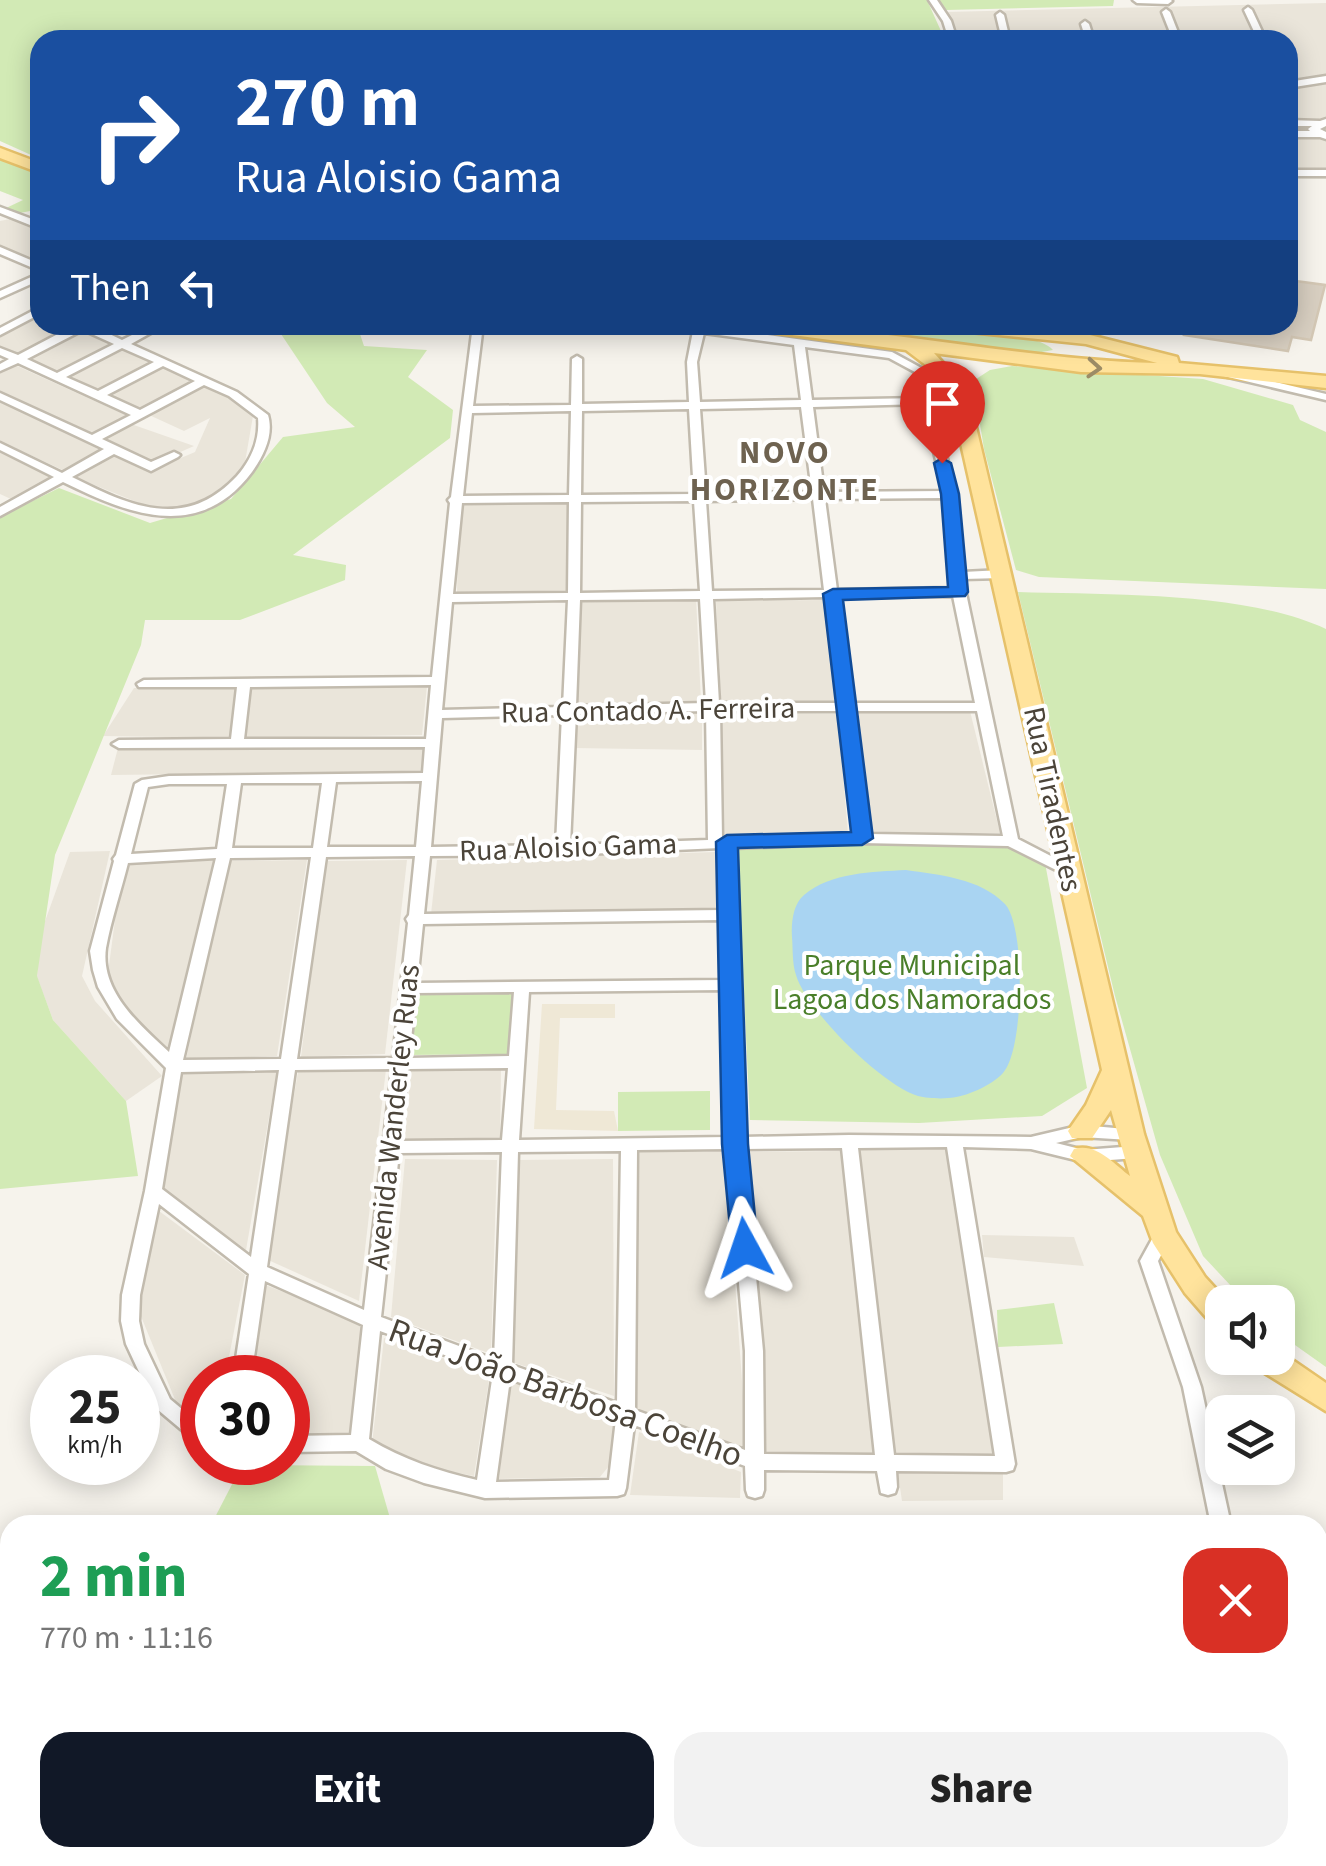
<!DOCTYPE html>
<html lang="en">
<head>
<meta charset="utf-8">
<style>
	body { margin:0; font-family:"Source Sans 3",sans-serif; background:#f2f2f2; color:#222; height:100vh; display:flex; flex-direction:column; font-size:38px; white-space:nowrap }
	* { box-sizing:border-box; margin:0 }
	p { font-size:32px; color:#767676 }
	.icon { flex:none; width:55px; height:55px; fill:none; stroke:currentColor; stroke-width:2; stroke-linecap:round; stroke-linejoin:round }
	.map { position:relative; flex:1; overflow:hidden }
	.panel { position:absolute; left:0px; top:1515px; width:1328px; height:352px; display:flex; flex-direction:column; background:#fff; border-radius:30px 30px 0 0; box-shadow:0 5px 25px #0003 }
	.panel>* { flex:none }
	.hud { position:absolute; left:30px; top:30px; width:1268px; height:305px; border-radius:30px; box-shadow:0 5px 25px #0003; background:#1a4fa0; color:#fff; overflow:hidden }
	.controls { position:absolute; left:1205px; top:1285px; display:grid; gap:20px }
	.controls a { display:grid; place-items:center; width:90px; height:90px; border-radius:20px; background:#fff; box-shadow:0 5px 25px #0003; font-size:50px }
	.speed { position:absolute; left:30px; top:1355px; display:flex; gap:20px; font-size:50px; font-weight:700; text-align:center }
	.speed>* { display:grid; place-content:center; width:130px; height:130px; border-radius:50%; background:#fff; box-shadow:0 5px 25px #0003; line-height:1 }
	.speed small { font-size:25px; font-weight:400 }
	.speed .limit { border:15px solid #d22; background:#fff; color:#111 }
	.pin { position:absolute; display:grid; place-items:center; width:85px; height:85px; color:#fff; margin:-102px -42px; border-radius:50% 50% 50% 0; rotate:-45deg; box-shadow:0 0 10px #0007 }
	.pin .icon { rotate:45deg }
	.me { position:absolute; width:110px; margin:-55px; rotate:355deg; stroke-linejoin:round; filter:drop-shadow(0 0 8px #0008) }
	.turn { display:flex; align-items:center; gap:35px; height:210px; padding:0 40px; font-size:45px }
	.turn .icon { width:130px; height:130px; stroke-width:2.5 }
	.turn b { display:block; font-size:70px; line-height:85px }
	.then { display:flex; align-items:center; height:95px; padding:0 40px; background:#0003; gap:20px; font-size:38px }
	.round { display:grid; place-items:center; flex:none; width:105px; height:105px; border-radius:30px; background:#f2f2f2 }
	.headline { display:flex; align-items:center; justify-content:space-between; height:170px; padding:0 40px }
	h1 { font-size:60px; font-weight:800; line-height:75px; color:#1e9e55 }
	.primary-button { display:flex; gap:20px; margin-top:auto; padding:20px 40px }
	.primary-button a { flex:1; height:115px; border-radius:30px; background:#111827; color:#fff; font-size:40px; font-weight:800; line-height:115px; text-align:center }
	.primary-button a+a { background:#f2f2f2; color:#222 }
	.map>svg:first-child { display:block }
</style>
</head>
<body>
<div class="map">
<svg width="1326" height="1866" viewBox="0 0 1326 1866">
	<rect width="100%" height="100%" fill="#f6f3ec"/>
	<g fill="#eae5da">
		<path d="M1326 3V179L1288 178V40H958L946 12Z"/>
		<path d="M10 219 40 225V264L0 245V221Z"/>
		<path d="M40 313V325L74 327 18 355 0 347V335Z"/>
		<path d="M82 330 115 345 57 374 24 359Z"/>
		<path d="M121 347 155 362 98 392 63 378Z"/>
		<path d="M159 363 198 380 141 411 103 395Z"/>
		<path d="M15 365 130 417 94 434 0 391V372Z"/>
		<path d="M204 384 240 402 253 416 244 468 204 504 154 509 72 476 111 453 155 469 195 452 210 418 184 431 147 414Z"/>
		<path d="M0 401 108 450 67 472 0 441Z"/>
		<path d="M131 424 194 446 151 465 98 440Z"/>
		<path d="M0 450 56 478 13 500 0 494Z"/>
		<path d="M568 501 567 595 457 592 459 504Z"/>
		<path d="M580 597H696L701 702 577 706Z"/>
		<path d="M825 600 836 701H721L716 601Z"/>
		<path d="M427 686 422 735 246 738 242 692 229 738 103 736 134 688Z"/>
		<path d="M970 711 1000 833H870L858 712Z"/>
		<path d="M720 712 838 714 848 834 724 836Z"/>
		<path d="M702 713V750L574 748 576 714Z"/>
		<path d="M119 744 431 747 428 771 111 775Z"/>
		<path d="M110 851 82 976 95 1001 162 1076 126 1101 53 1020 37 977 40 935 70 852Z"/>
		<path d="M717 852 719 909 431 914 437 860Z"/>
		<path d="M214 860 169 1048 134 1028 108 973 121 874 129 864Z"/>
		<path d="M307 860 277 1056 186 1059 230 861Z"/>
		<path d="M407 860 385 1054 301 1057 325 861Z"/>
		<path d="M386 1069 359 1301 266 1259 298 1072Z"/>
		<path d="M501 1069 500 1148 403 1147 411 1070Z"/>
		<path d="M277 1071 246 1250 161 1188 182 1073Z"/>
		<path d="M950 1146 1000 1448 990 1458 890 1459 856 1147Z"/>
		<path d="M636 1151 726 1152 747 1453 632 1410Z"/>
		<path d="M841 1151 878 1459 761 1456 744 1152Z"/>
		<path d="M405 1159 497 1160 491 1354 391 1317Z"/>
		<path d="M613 1159 614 1396 512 1362 518 1160Z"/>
		<path d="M159 1211 245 1275 225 1377 202 1378V1421L176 1402 138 1309Z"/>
		<path d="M982 1235 1074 1237 1084 1266 984 1257Z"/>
		<path d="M263 1284 363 1323 352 1434 288 1437V1378H248Z"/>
		<path d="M384 1338 490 1374 474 1476 426 1467 372 1444Z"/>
		<path d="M511 1380 618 1421 613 1461 600 1477 499 1479Z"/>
		<path d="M639 1432 741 1472 740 1498 630 1495Z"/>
		<path d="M1003 1470V1500L902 1501 898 1474Z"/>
	</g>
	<path fill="#efe8d6" d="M542 1004H615V1018H560L556 1110 614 1111 618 1131 534 1129Z"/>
	<g fill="#d2eab5">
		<path d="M0 0H927L945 40H40V159L0 141Z"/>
		<path d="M938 0H1114L1113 6 946 10Z"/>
		<path d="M0 156 40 173V209L15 214 4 209 23 200 0 191Z"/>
		<path d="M275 325H357L364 346 427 350 408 377 453 410 450 438 293 555 346 565 345 580 240 620H145L141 645 55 855 37 976 53 1020 126 1101 138 1176 0 1189V517L59 488 150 523 231 499 283 437 355 427 327 403Z"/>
		<path d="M797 325C839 325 1031 322 1053 350L1036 353Z"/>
		<path d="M1012 366 1203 379 1293 405 1300 420 1326 432V589L1039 577 1016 570 984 449 973 381 990 370Z"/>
		<path d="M1018 592C1109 595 1244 591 1326 629V1367L1278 1333V1302H1246L1203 1256 1160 1155 1115 996Z"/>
		<path d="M910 842 1004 844 1045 863 1087 1088 1042 1116 919 1123 750 1120 737 847Z"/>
		<path d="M514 991 512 1054 407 1055 416 992Z"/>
		<path d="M710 1091V1130L618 1131V1092Z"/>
		<path d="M1054 1303 1063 1344 998 1347 997 1310Z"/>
		<path d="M242 1465 375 1466 392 1525H211Z"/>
		<path d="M0 1677 10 1680V1858H839L842 1866H0Z"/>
	</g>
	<path fill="#a9d4f2" d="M906 870C939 875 980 878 1005 904 1026 927 1024 1051 1003 1073 991 1086 966 1097 948 1098 940 1099 926 1098 918 1096 883 1086 806 1010 796 975 792 963 793 949 792 937 791 923 793 904 804 895 831 872 873 872 906 870Z"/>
	<path fill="#d8cfc1" stroke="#d3c7b4" stroke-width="2.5" d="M1288 280 1325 285 1311 340 1292 337 1288 351 1184 335 1187 325H1288Z"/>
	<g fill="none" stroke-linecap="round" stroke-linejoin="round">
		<g stroke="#c2bbae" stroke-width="5">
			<g id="street">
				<path d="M929 0H937L951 21 957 40H949L943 21Z"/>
				<path d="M1133 0H1171L1172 1 1168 4 1137 3Z"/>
				<path d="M1248 7 1252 10 1266 40H1258L1244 10Z"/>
				<path d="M1166 9 1170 12 1181 40H1173L1162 12Z"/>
				<path d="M1000 12 1004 15 1010 40H1002L996 15Z"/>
				<path d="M1085 21 1089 24 1094 40H1086L1081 24Z"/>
				<path d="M1326 76V82L1288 88V82Z"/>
				<path d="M1326 119V126L1320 129 1326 132V139L1320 137H1288V131H1310L1308 129 1312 126H1288V120L1320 121Z"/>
				<rect x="1288" y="170" width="38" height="6"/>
				<path d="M0 207 40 222V229L0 213Z"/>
				<path d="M0 247 40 264V271L0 254Z"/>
				<path d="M40 273V280L0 298V291Z"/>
				<path d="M40 307V314L0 335V328Z"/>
				<path d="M75 325H91L122 340 152 325H165L131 344 237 392 268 415C274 435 264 455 252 472 199 543 128 514 63 482L0 516V507L54 477 0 450V443L62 473 104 449 0 400V393L92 435 131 415 18 363 0 371V364L9 359 0 355V348L18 355ZM83 330 114 344 57 373 27 359ZM122 348 154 362 98 391 66 377ZM163 366 195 381 140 410 107 395ZM204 385 229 396 258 418C260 440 251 460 237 476 185 532 130 506 72 477L114 454 151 471 178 457 180 455 174 452 151 462 102 439Z"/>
				<path d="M473 325H483L473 406 571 405 572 359 577 356 582 359V404L689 402 687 362 693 331 669 328 664 325H693L892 352 925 370 956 494 963 572 1002 570 1008 574 1002 578 963 579 1018 839 1074 868 1076 871 1074 874H1064L1008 846 862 843 734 848 743 1137 849 1135 1031 1137 1082 1125 1136 1130 1138 1134 1136 1138 1130 1140 1082 1137 1056 1143 1084 1150 1136 1146 1142 1148 1144 1152 1142 1156 1136 1158 1084 1162 1031 1149 963 1147 1015 1464 1013 1470 1006 1472 896 1471 897 1487 895 1493 888 1495 881 1493 877 1471 764 1470V1490L762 1496 755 1498 748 1496 746 1490 745 1466 634 1425 626 1488 624 1494 617 1496 485 1498 424 1483 386 1469 356 1451 288 1452V1436L351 1435 363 1325 265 1281 251 1378H233L249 1274 159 1204 140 1295 139 1321 144 1344 170 1399 202 1426V1444L195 1441 157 1409 154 1404 126 1344 121 1321 122 1295 145 1191 166 1068 117 1019 98 987 93 970 90 951 114 861 113 859 116 855 135 784 142 780 169 776 423 773 425 747 119 748 112 744 119 740 231 739 237 687H139L137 684 144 680 432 677 450 503 448 500 451 497ZM704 333 794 345 801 400 700 402 697 362ZM805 347 889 358 915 372 921 398 812 400ZM923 404 943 491 824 492 813 407ZM801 407 812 492 706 493 700 409ZM689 409 694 494 581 495 582 411ZM571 411 569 495 463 496 472 413ZM944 498 951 588 837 590 825 499ZM813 499 824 590 712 591 706 501ZM694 501 700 591 580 593 581 502ZM569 502 568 593 453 594 462 503ZM953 596 975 703H851L838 597ZM825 597 838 703H719L713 599ZM700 599 706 703 576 706 580 600ZM568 600 563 707 442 710 452 602ZM431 685 426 739H244L250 687ZM706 711 708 840 570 845 576 714ZM720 711H839L854 834 722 839ZM853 711H977L1003 836 869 834ZM562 715 556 845 431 847 442 718ZM422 781 416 847H327L336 782ZM241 783H322L313 848H232ZM169 784H227L217 849 131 854 148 787ZM720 848 721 910 424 914 430 856 563 855ZM415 856 409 915 406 919 408 923 393 1058 297 1059 326 857ZM311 857 281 1059 183 1060 230 858ZM216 858 169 1052C141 1026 100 992 106 948 111 920 121 891 128 863ZM722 920 723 980 417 983 423 924ZM723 990 727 1137 519 1140 529 992ZM514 992 509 1056 409 1058 416 993ZM508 1068 502 1140 400 1141 408 1069ZM392 1069 364 1310 267 1267 295 1070ZM279 1070 251 1257 162 1189 181 1072ZM947 1147 995 1456 894 1455 858 1148ZM842 1148 875 1455 764 1454 763 1351 744 1149ZM727 1149 745 1351V1450L635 1410 637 1150ZM621 1151 617 1403 512 1365 518 1152ZM502 1152 494 1359 381 1317 399 1153ZM380 1331 493 1373 477 1480C438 1471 404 1460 369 1439ZM510 1379 616 1419 609 1480 496 1482Z"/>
				<path d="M1228 371 1326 394V400L1224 376 1222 374Z"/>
				<path d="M1163 1228 1169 1230 1172 1235 1158 1261 1201 1387 1231 1525H1211L1183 1387 1140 1261 1157 1230Z"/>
				<path d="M1280 1858H1306L1311 1866H1284Z"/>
			</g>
		</g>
		<g stroke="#e6c16a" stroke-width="5">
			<g id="primary">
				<path d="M0 148 40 163V173L0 158Z"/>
				<path d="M745 325C883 325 1018 360 1157 363L1086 344 951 330 942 325H1003L1086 334 1177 357 1179 363 1326 376V388L1200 374 1081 372 934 353 967 389 1144 1134 1176 1232 1205 1277 1228 1302H1222V1328L1212 1324 1185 1293 1153 1243 1143 1216 1070 1156 1074 1149C1096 1142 1114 1164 1130 1176L1111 1110 1092 1138H1072L1068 1131 1086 1105 1102 1070 949 390 935 372 906 350 754 330Z"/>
				<path d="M1278 1350 1326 1383V1411L1255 1367 1251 1358H1278Z"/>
			</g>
		</g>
		<use href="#street" fill="#fff" fill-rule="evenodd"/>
		<use href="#primary" fill="#ffe39c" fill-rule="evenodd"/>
	</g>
	<defs><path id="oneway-chevron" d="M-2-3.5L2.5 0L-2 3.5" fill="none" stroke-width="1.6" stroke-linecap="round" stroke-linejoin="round" transform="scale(2.5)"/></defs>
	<use stroke="#9c8c66" href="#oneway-chevron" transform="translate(1094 368) rotate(4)"/>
	<path fill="#1a73e8" stroke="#114b97" stroke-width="2.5" d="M942 458 951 463 959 494 968 592 965 596 843 600 873 838 862 845 738 848 748 1144 758 1248 754 1255H736L732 1248 722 1144 716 842 727 835 851 832 823 594 833 589 948 587 941 494 934 463Z"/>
	<g text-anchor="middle" stroke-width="8" stroke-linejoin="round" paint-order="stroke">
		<g font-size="30" fill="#4b4439" stroke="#fff">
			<text transform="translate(648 710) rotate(-1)" y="10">Rua Contado A. Ferreira</text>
			<text transform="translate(1053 799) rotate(78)" y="10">Rua Tiradentes</text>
			<text transform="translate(568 847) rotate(-2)" y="10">Rua Aloisio Gama</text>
			<text transform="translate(393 1117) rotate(-84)" y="10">Avenida Wanderley Ruas</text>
		</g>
		<g font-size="30" fill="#4a7f2a" stroke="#fff">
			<text x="912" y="975">Parque Municipal<tspan x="912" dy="34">Lagoa dos Namorados</tspan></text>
		</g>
		<g font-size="32" font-weight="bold" letter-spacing="2.5" fill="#6e6250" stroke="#fff">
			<text x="785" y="463">NOVO<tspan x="785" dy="37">HORIZONTE</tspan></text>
		</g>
		<g font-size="35" fill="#4b4439" stroke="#fff">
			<text transform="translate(566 1392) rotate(20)" y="12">Rua João Barbosa Coelho</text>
		</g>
	</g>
</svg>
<div class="controls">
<a><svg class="icon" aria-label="sound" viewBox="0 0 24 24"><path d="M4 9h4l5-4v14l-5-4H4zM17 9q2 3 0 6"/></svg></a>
<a><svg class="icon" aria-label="layers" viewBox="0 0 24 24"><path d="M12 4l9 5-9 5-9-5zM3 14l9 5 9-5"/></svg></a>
</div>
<div class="speed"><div>25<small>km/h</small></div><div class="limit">30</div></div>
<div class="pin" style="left:942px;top:463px;background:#d93025"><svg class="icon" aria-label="arrive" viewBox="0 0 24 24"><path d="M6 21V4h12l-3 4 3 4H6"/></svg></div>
<svg class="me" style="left:745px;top:1248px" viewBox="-20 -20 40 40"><path d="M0-17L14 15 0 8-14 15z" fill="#1a73e8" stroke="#fff" stroke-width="4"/></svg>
<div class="hud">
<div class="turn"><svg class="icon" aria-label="right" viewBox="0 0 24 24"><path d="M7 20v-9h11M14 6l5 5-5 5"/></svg><div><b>270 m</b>Rua Aloisio Gama</div></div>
<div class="then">Then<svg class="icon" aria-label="left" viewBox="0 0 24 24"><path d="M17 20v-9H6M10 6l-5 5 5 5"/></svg></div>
</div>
<section class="panel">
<div class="headline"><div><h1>2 min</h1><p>770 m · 11:16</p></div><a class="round" style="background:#d93025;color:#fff"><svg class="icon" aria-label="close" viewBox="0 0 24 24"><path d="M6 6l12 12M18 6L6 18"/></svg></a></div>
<div class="primary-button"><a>Exit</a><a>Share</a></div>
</section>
</div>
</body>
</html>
